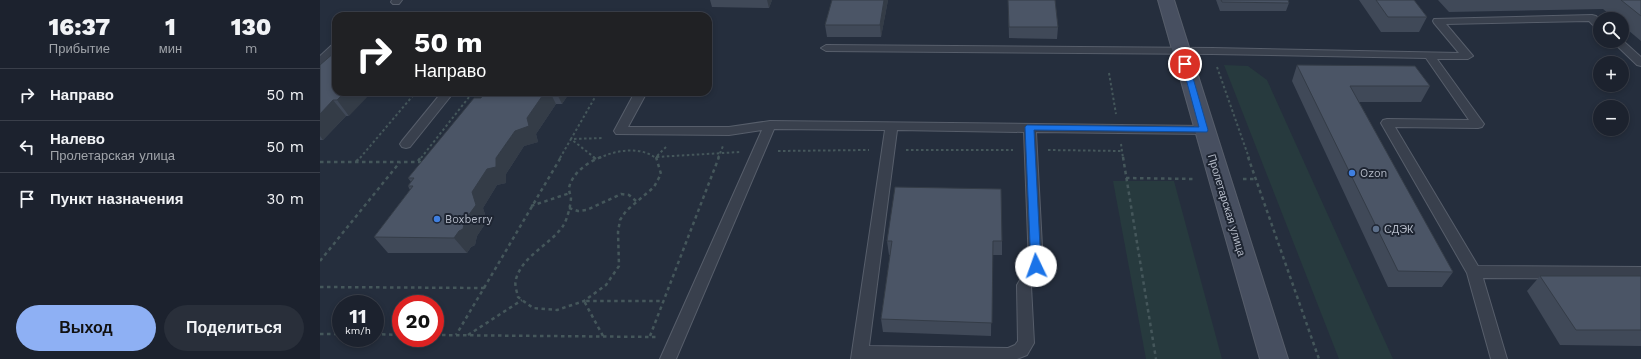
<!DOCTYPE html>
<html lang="ru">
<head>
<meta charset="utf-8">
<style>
	body { margin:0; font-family:"Work Sans",sans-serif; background:#292f3a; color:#f1f3f6; height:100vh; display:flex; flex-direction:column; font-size:15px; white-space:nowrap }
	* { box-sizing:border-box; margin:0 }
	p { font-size:13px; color:#a0a4aa }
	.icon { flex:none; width:22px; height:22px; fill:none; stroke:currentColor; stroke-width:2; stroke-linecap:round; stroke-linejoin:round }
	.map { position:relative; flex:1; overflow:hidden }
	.panel { display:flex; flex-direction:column; background:#1c222e; width:320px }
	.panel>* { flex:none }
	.top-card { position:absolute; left:12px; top:12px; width:380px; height:84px; border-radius:12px; box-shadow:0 2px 6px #0003,0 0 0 1px #3a3f4a; background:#202124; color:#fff; overflow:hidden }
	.controls { position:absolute; left:1273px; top:12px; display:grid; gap:8px }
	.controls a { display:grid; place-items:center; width:36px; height:36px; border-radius:50%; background:#1c222e; box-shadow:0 2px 6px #0003,0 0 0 1px #3a3f4a; font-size:20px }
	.speed { position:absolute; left:12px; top:295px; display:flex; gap:8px; font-size:20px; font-weight:700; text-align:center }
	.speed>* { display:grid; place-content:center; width:52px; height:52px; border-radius:50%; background:#1c222e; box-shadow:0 2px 6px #0003,0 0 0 1px #3a3f4a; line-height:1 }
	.speed small { font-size:10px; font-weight:400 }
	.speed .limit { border:6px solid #d22; background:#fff; color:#111 }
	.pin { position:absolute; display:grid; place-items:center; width:34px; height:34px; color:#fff; margin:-17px; border:2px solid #fff; border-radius:50%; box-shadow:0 1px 4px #0007 }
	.me { position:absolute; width:44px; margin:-22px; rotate:357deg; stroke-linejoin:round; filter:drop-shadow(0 0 3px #0008) }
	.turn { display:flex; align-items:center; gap:14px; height:84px; padding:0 16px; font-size:18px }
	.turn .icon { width:52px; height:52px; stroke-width:2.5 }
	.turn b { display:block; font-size:28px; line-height:34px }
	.eta { display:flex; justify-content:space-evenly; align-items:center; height:68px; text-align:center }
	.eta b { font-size:24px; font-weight:800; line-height:28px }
	.primary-button { display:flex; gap:8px; margin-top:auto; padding:8px 16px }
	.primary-button a { flex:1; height:46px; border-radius:24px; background:#8eb0f4; color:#111; font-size:16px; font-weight:800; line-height:46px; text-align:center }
	.primary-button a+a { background:#292f3a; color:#f1f3f6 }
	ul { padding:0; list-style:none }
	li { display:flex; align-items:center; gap:12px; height:52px; padding:0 16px; border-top:1px solid #3a3f4a }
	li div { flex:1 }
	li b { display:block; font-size:15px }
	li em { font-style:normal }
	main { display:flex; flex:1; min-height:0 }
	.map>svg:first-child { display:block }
</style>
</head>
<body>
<main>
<section class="panel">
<div class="eta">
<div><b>16:37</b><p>Прибытие</p></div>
<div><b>1</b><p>мин</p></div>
<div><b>130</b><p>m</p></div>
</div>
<ul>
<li><svg class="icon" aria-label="right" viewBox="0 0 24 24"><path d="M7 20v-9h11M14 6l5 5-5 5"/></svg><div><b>Направо</b></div><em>50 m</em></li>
<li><svg class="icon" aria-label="left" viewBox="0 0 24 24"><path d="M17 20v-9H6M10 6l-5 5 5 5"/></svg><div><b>Налево</b><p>Пролетарская улица</p></div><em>50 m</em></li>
<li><svg class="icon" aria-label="arrive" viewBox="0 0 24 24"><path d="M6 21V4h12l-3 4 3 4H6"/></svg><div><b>Пункт назначения</b></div><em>30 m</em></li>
</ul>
<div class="primary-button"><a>Выход</a><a>Поделиться</a></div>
</section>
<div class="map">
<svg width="1321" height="359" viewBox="0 0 1321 359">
	<rect width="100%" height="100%" fill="#252e3d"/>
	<g fill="#273a3e">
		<path d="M904 65 928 66 947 80 1073 359H1019Z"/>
		<path d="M793 181H854L902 359H826Z"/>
	</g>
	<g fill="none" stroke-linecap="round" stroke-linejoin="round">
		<g stroke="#575e6b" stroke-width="2">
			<g id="lane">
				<path d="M72 0H82L79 4H73L71 2Z"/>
				<path d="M1272 15 1276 16 1280 20V29L1276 28 1269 21 1126 24 1153 56 1148 59H1117L1164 124 1162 127 1158 128 1075 127 1158 266 1321 267V279L1163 278 1187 359H1171L1147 273 1061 123 1063 120 1067 119 1149 120 1106 58 892 54 506 51 501 48 506 45 892 48 1139 53 1114 23 1113 21 1114 19Z"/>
				<path d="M1302 40 1321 57V66L1317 65 1292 41Z"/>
				<path d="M16 44V53L4 64 0 65V56L12 45Z"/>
				<path d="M122 92H134L90 147 86 148 82 147 80 144 82 141Z"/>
				<path d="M315 92H327L308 127H409L450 121 884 126 888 127 890 130 888 133 884 134 716 132 723 266 711 286 714 343 707 355 697 359H531L565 130 454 129 356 359H340L442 130 409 135 296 134 294 131ZM577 130 704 132 709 265 697 285 698 341 695 345 688 348 549 346Z"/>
			</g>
		</g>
		<g stroke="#575e6b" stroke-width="2">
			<path id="secondary" d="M838 0H854L968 359H940Z"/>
		</g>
		<g stroke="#45575b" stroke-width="2" stroke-dasharray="2.5 2.5" stroke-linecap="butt">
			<path d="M897 67 929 158"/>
			<path d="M789 73 796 114"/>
			<path d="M801 144 803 158"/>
			<path d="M346 147 336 157 420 152"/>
			<path d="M586 150H693"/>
			<path d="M728 150 802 151"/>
			<path d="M458 151 549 150"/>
			<path d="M40 158 96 92"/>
			<path d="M101 158 153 92"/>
			<path d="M240 158 251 139 284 138"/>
			<path d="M275 158 251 139 278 92"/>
			<path d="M279 158C297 150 319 146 336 158"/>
			<path d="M398 158 403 146"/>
		</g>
		<g stroke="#45575b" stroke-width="2.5" stroke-dasharray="3.5 3.5" stroke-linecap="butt">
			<path d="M273 157 276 159"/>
			<path d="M281 157C268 162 252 173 249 188 249 191 250 194 251 197 251 205 247 220 243 226 229 246 203 255 196 279 194 284 197 292 198 297L213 308 237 310 264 301 286 285 299 266 298 232 300 220 306 211 334 187 341 174 336 157"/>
			<path d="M336 157H338"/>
			<path d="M803 157 836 359"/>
			<path d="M928 157 999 359"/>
			<path d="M98 161 101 157"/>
			<path d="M0 162H103"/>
			<path d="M36 162 40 157"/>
			<path d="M806 178 876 179"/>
			<path d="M923 179H937"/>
			<path d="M211 206 250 193"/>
			<path d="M249 208 258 211 267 210 301 194 309 195 316 201"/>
			<path d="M0 261 80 162"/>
			<path d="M0 287 164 288 136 335"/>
			<path d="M164 288 241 157"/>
			<path d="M0 334H21"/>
			<path d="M55 334 81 335"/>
			<path d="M115 335 336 337"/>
			<path d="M148 335 202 300"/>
			<path d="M283 336 264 301H344"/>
			<path d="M330 336 399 157"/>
		</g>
		<use href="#lane" fill="#39404d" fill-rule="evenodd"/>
		<use href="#secondary" fill="#474f60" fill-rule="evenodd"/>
	</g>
	<g fill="#404958">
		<path d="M390 0H452L449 8 392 7Z"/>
		<path d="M512 0H568L561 37H507L505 25Z"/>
		<path d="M688 0H735L738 27 737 39 689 38Z"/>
		<path d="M896 0H968L969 3 966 11H900Z"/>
		<path d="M1039 0H1094L1107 17 1099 32H1061Z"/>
		<path d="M1118 0H1321V41L1302 25V19H1295L1283 9 1129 12Z"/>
		<path d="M0 65 29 116H26L3 140H0Z"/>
		<path d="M977 65 1110 86 1101 102H1039L1133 272 1122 287H1068L972 81Z"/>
		<path d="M166 92H250L242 104H236L216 134 218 142 204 146 186 174V183L177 185 163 208 167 221 157 236 155 245 151 247 147 253H68L54 237 90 190 88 186 91 182 88 178 161 98Z"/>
		<path d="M567 241H682V255H672L671 336 563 332 561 319 570 255H569Z"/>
		<path d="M1220 276H1321V346L1240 345 1207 291Z"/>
	</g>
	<g fill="#343c47">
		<path d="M447 0H452L449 8Z"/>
		<path d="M564 0H568L561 37 560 25Z"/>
		<path d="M25 92H52L29 116 17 100Z"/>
		<path d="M225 92H230L236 104 216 134 218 142 204 146 186 174V183L177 185 163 208 167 221 157 236 155 245 151 247 147 253 134 238 152 192 167 169 176 158 195 131 207 118Z"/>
		<path d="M236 92H250L242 104Z"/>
		<path d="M13 100 26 116 3 140 0 136V114Z"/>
	</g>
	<g fill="#4b5566" stroke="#343c47">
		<path d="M512 0H564L560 25H505Z"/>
		<path d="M688 0H735L738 27H689Z"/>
		<path d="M901 0H968L969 3 902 2Z"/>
		<path d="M1056 0H1094L1107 17H1068Z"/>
		<path d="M1301 0H1321V16Z"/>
		<path d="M15 52H16V92H25L17 100H13L0 114V65Z"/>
		<path d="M977 65 1095 66 1110 86H1030L1133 272 1078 271Z"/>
		<path d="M166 92H225L207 118 209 126 195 131 176 158V167L167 169 152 192 156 205 145 220 143 229 139 231 134 238 54 237 93 186H88L94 178H88L154 98H161Z"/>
		<path d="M575 187 681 189 682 241H673L672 323 561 319 572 241H567Z"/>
		<path d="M1220 276H1321V330H1256Z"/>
	</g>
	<path fill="#1a73e8" stroke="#114b97" d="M865 61 869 64 888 130 887 132 714 130 721 266 720 268H712L711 266 705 127 707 125 879 127 862 64Z"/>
	<g fill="#3f7fe0" stroke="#1e2532" stroke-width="1.5">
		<circle cx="1032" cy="173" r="4"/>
		<circle cx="117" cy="219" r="4"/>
	</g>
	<circle fill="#5c6f8a" stroke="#1e2532" stroke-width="1.5" cx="1056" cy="229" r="4"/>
	<g text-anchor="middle" stroke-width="4" stroke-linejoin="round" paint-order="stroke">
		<g font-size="11" fill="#b5bbc8" stroke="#1e2532" text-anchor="start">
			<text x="1040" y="177">Ozon</text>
			<text x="125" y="223">Boxberry</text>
			<text x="1064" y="233">СДЭК</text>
		</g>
		<g font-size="11" fill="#b5bbc8" stroke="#1e2532">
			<text transform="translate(907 205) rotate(73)" y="4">Пролетарская улица</text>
		</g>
	</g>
</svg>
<div class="controls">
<a><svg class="icon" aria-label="search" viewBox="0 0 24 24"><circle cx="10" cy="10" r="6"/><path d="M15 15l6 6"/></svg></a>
<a>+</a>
<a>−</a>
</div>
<div class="speed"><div>11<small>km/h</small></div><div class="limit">20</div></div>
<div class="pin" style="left:865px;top:64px;background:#d93025"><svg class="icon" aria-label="arrive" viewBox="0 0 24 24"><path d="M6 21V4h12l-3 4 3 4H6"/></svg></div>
<svg class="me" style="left:716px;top:266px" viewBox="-20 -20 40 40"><circle r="19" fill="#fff"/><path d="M0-13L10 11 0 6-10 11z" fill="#1a73e8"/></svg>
<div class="top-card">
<div class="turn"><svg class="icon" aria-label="right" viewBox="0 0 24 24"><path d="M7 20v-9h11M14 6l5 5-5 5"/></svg><div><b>50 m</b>Направо</div></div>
</div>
</div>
</main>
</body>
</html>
